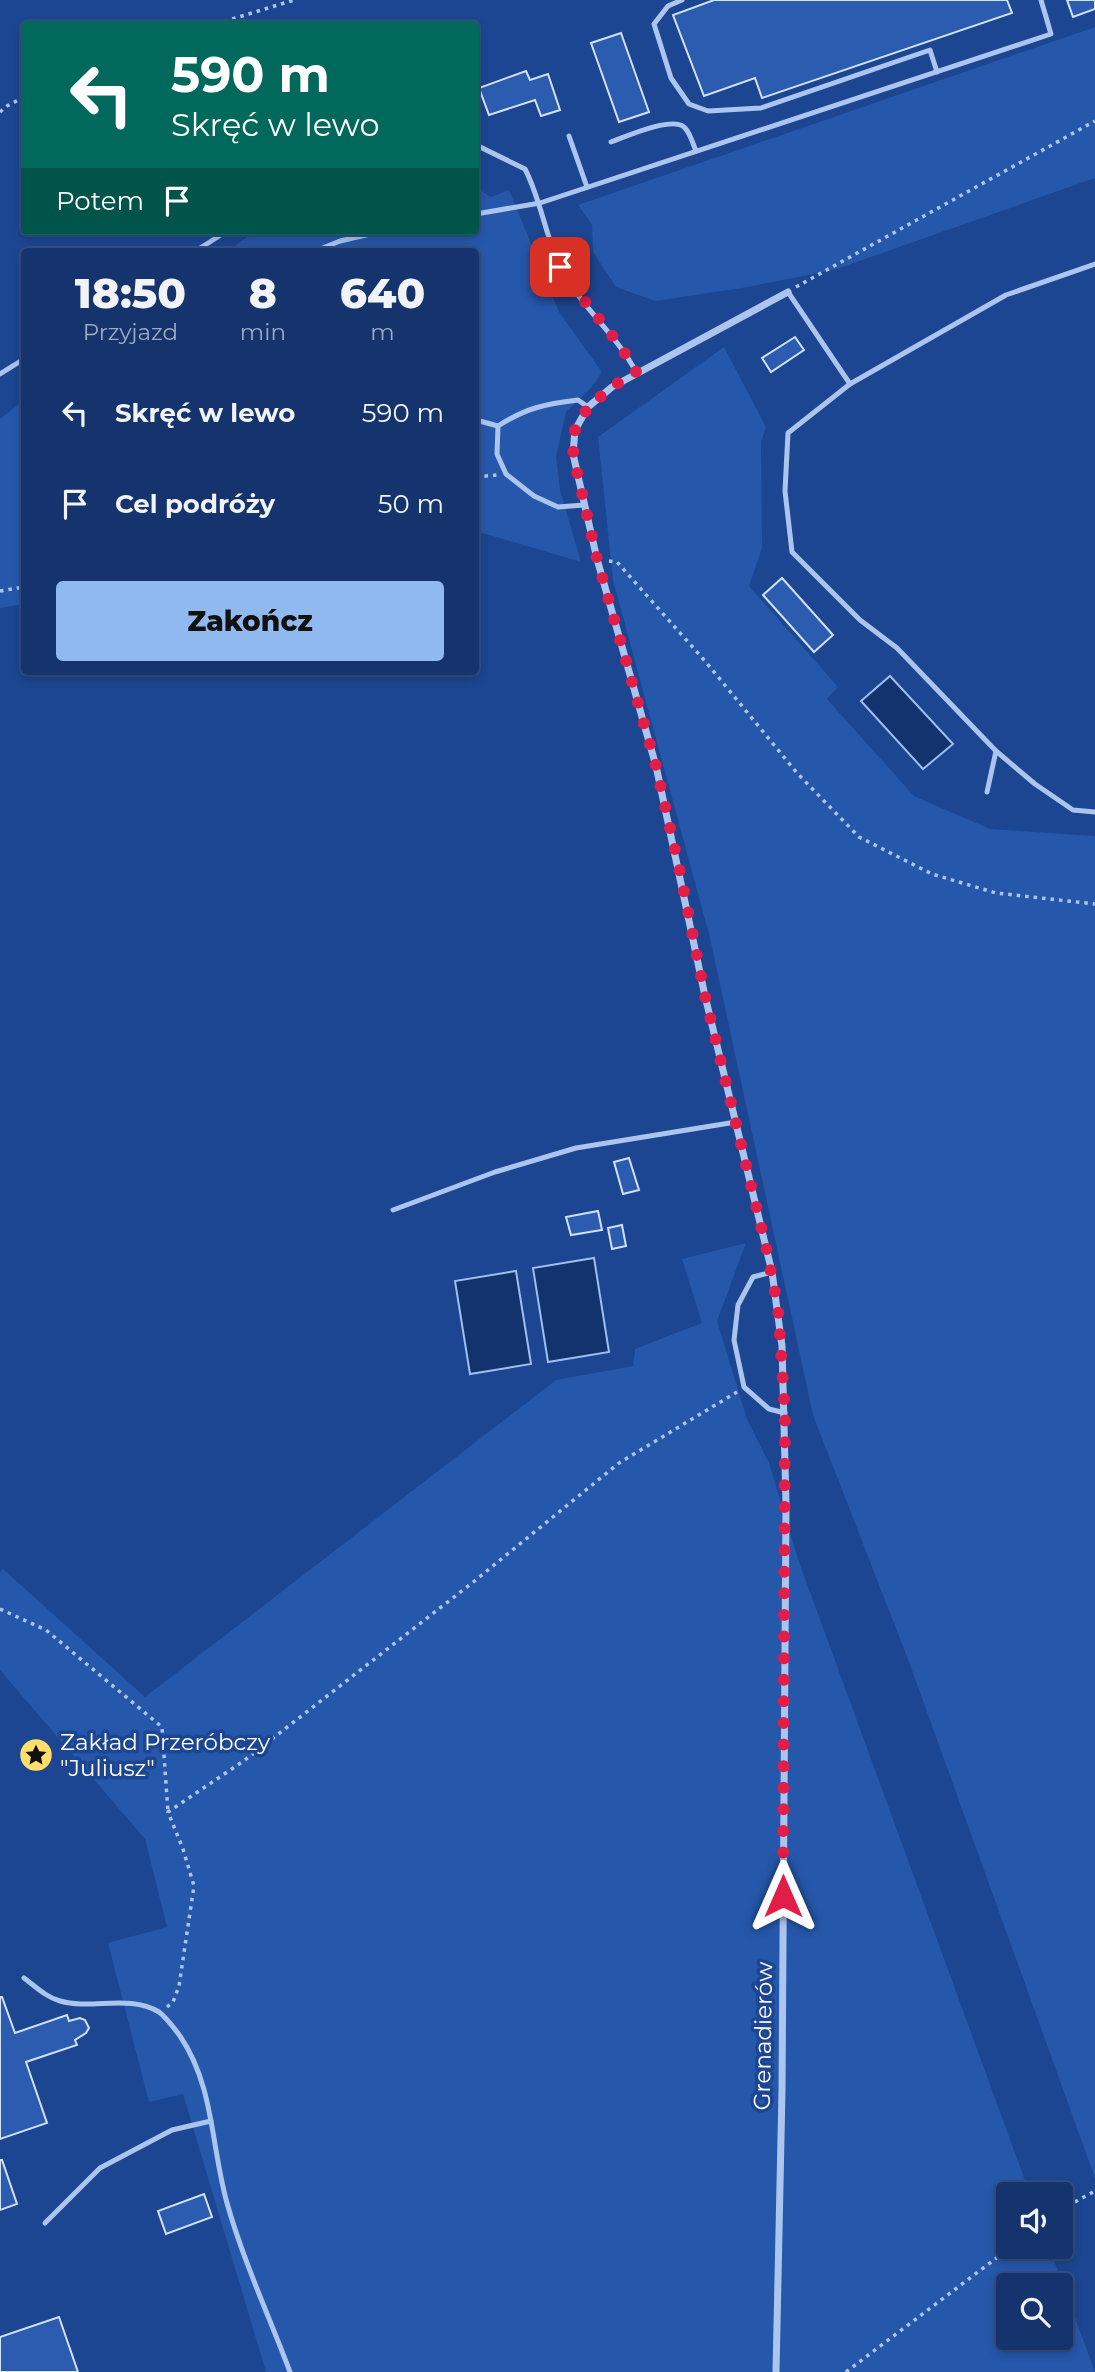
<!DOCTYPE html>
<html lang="pl">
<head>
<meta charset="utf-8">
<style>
	body { margin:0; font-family:Montserrat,sans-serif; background:#223f75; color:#f1f3f6; height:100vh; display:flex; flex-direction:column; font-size:26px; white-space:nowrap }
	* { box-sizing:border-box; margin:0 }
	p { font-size:23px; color:#9daac2 }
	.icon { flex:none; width:38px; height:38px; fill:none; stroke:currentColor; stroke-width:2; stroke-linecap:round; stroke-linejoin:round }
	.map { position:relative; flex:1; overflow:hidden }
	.sheet { position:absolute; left:21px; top:248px; width:458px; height:427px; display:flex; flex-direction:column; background:#15346d; border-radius:7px; box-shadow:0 4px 10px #0003,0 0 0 2px #344f80 }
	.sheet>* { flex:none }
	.top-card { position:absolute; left:21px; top:21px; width:458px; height:214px; border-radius:7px; box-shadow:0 4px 10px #0003,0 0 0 2px #344f80; background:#00695c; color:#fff; overflow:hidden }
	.fabs { position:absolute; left:996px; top:2182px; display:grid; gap:14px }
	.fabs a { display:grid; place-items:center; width:77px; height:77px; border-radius:7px; background:#15346d; box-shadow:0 4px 10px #0003,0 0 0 2px #344f80; font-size:35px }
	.pin { position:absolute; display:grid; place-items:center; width:60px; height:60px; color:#fff; margin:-30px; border-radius:14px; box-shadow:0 4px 10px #0006 }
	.me { position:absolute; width:77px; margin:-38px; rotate:0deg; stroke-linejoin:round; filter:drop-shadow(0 0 5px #0008) }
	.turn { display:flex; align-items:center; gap:24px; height:147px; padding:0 35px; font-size:32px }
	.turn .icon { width:91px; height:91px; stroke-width:2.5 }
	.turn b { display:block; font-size:49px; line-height:60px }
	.then { display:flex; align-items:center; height:66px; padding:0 35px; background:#0003; gap:14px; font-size:26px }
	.eta { display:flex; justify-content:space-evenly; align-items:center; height:119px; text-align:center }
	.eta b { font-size:42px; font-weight:800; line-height:49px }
	.action { display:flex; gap:14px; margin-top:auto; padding:14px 35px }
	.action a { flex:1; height:80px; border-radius:7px; background:#90b9f0; color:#111; font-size:28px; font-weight:800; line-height:80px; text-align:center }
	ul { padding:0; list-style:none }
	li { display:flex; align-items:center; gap:21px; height:91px; padding:0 35px }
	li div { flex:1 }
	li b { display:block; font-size:26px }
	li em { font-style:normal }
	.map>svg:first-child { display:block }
</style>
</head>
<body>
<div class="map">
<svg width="1095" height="2372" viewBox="0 0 1095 2372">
	<rect width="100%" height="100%" fill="#1c4691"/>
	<g fill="#2557aa" fill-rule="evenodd">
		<path d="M1095 27V178L834 270 742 288 655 301 616 287 593 252 592 225 578 205Z"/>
		<path d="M476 188 491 197 509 190 559 312 602 372 591 388 566 412 556 457 560 490 581 562 483 533 476 534V252H227L255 231H476Z"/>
		<path d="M724 347 766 427 761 442 762 548 749 586 838 687 827 699 914 796 990 829 1095 836V2178L909 1662 813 1415 710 938 613 580 598 437Z"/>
		<path d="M24 400V604L0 608V419Z"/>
		<path d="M746 1243 717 1321 747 1419 769 1463 799 1562 1030 2194H1008V2247H1049L1095 2372H266L183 2094 149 2102 108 1943 167 1927 145 1839 0 1670V1572L3 1569 145 1697 556 1380 633 1366 635 1349 702 1323 682 1259ZM1008 2286H1060V2338H1008Z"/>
	</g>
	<g fill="#13336f" stroke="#9fbef0" stroke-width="2">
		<path d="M890 676 953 744 923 769 861 701Z"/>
		<path d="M594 1258 609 1352 548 1362 533 1268Z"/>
		<path d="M516 1271 531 1364 470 1374 455 1281Z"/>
	</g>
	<g fill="#2b5caf" stroke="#d2e1fa" stroke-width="2">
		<path d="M714 0H1007L1012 13 762 98 755 78 704 96 673 15Z"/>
		<path d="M1067 0H1095V9L1073 17Z"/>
		<path d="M621 33 649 112 619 122 591 43Z"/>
		<path d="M526 71 530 80 548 74 560 110 541 116 535 100 489 115 479 88Z"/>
		<path d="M795 337 804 350 771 372 762 358Z"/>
		<path d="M782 578 833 635 814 652 763 595Z"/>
		<path d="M629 1158 639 1190 623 1194 614 1162Z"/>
		<path d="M598 1211 602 1230 571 1235 566 1217Z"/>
		<path d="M622 1225 626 1246 612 1249 608 1228Z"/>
		<path d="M0 1997H2L15 2033 67 2015 69 2021 80 2018 85 2020 89 2028 86 2033 75 2040 77 2045 26 2062 47 2123 0 2139Z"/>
		<path d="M0 2160H2L17 2204 0 2210Z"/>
		<path d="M204 2194 212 2217 166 2234 158 2211Z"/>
		<path d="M59 2317 78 2372H0V2337Z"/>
	</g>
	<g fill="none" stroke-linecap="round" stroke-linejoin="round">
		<g stroke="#acc5ee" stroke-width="3.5" stroke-dasharray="3.5 5" stroke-linecap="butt">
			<path d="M216 24 294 0"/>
			<path d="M0 112 7 106 24 97"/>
			<path d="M796 287 1095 121"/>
			<path d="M476 477 497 475"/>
			<path d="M609 561 617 562 705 661 797 773 859 837 932 874 996 893 1095 904"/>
			<path d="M0 591 24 587"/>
			<path d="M0 1609 46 1630 162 1727 168 1812"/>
			<path d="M167 2007 173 2002 179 1986 194 1886 183 1849 168 1812 245 1760 472 1583 619 1463 737 1392"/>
			<path d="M1060 2210 1095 2191"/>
			<path d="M846 2372 1011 2247"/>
		</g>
		<g stroke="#acc5ee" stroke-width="5">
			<path d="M682 0 668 6 654 24 671 78 689 104 708 111 761 108 930 50 937 72"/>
			<path d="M569 136 587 187"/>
			<path d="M611 142C625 137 672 116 684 127 690 132 693 144 696 151"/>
			<path d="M476 145 525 169C541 200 545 235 560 266 579 306 616 333 636 372"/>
			<path d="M476 214 540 203 1051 34 1041 0"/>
			<path d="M194 252 227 231"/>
			<path d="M313 252 340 241 383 231"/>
			<path d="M788 292 850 384"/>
			<path d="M0 374 24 359"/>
			<path d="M476 420 498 426"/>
			<path d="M584 505 558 507 534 496 506 474 497 454 498 426C526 408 545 404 578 400L588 407"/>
			<path d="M996 751 1035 784 1073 810 1095 812"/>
			<path d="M987 792 996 751 897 648 860 620 792 552 785 491 788 433 850 384 1006 295 1095 264"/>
			<path d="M393 1210 495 1172 576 1148 736 1122"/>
			<path d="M772 1272 753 1277 738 1305 734 1340 744 1387 769 1409 785 1413"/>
			<path d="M24 1978C36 1987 46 1997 60 2001 92 2010 129 1994 159 2012 167 2018 174 2028 180 2036 214 2086 211 2146 227 2203 243 2260 269 2316 290 2372"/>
			<path d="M45 2223 100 2168 172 2130 211 2121"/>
		</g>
		<path stroke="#acc5ee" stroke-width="7" d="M776 2372 782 2091 786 1504 782 1346 772 1272 705 996 656 766 597 559 573 454 575 430 588 407 612 387 788 292"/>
	</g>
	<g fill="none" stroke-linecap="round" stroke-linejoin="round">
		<path stroke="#e11d48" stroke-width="12" stroke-dasharray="0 21.6" d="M560 267C583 304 616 334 636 372L612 387 588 407 575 430 573 454 597 559 656 766 680 872 705 996 766 1247 778 1308 785 1413 783 1896"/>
	</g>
	<defs>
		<g id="sight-disc" transform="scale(1.75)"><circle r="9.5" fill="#ffdf69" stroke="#1c4691"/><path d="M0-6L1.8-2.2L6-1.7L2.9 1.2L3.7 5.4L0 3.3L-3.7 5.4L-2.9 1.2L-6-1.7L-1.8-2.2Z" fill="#111"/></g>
	</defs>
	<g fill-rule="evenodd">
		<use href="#sight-disc" x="36" y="1755"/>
	</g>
	<g text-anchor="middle" stroke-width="7" stroke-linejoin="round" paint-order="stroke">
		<g font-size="23" fill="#fff" stroke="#1c4691" text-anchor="start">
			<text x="60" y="1750">Zakład Przeróbczy<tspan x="60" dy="26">"Juliusz"</tspan></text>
		</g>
		<g font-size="23" fill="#fff" stroke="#1c4691">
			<text transform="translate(763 2036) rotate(-89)" y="8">Grenadierów</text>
		</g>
	</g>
</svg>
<div class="fabs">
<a><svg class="icon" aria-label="sound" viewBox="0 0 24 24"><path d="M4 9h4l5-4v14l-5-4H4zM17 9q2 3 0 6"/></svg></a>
<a><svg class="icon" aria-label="search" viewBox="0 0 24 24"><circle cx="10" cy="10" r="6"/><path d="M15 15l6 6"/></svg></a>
</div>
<div class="pin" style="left:560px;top:267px;background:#d93025"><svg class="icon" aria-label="arrive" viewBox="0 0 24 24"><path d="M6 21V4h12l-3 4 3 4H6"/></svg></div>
<svg class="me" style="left:783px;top:1896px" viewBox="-20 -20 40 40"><path d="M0-17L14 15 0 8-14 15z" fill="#e11d48" stroke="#fff" stroke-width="4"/></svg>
<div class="top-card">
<div class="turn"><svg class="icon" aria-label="left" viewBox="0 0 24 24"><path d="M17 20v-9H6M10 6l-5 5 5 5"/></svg><div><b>590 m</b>Skręć w lewo</div></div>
<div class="then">Potem<svg class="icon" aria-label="arrive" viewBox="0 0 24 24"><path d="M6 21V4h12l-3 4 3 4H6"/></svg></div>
</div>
<section class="sheet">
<div class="eta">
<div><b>18:50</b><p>Przyjazd</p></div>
<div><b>8</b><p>min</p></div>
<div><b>640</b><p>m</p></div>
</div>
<ul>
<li><svg class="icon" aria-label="left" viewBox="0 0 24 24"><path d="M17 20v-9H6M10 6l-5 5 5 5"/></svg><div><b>Skręć w lewo</b></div><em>590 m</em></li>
<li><svg class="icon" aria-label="arrive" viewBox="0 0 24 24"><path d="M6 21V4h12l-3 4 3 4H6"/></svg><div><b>Cel podróży</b></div><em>50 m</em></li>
</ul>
<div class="action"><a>Zakończ</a></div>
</section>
</div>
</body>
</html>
